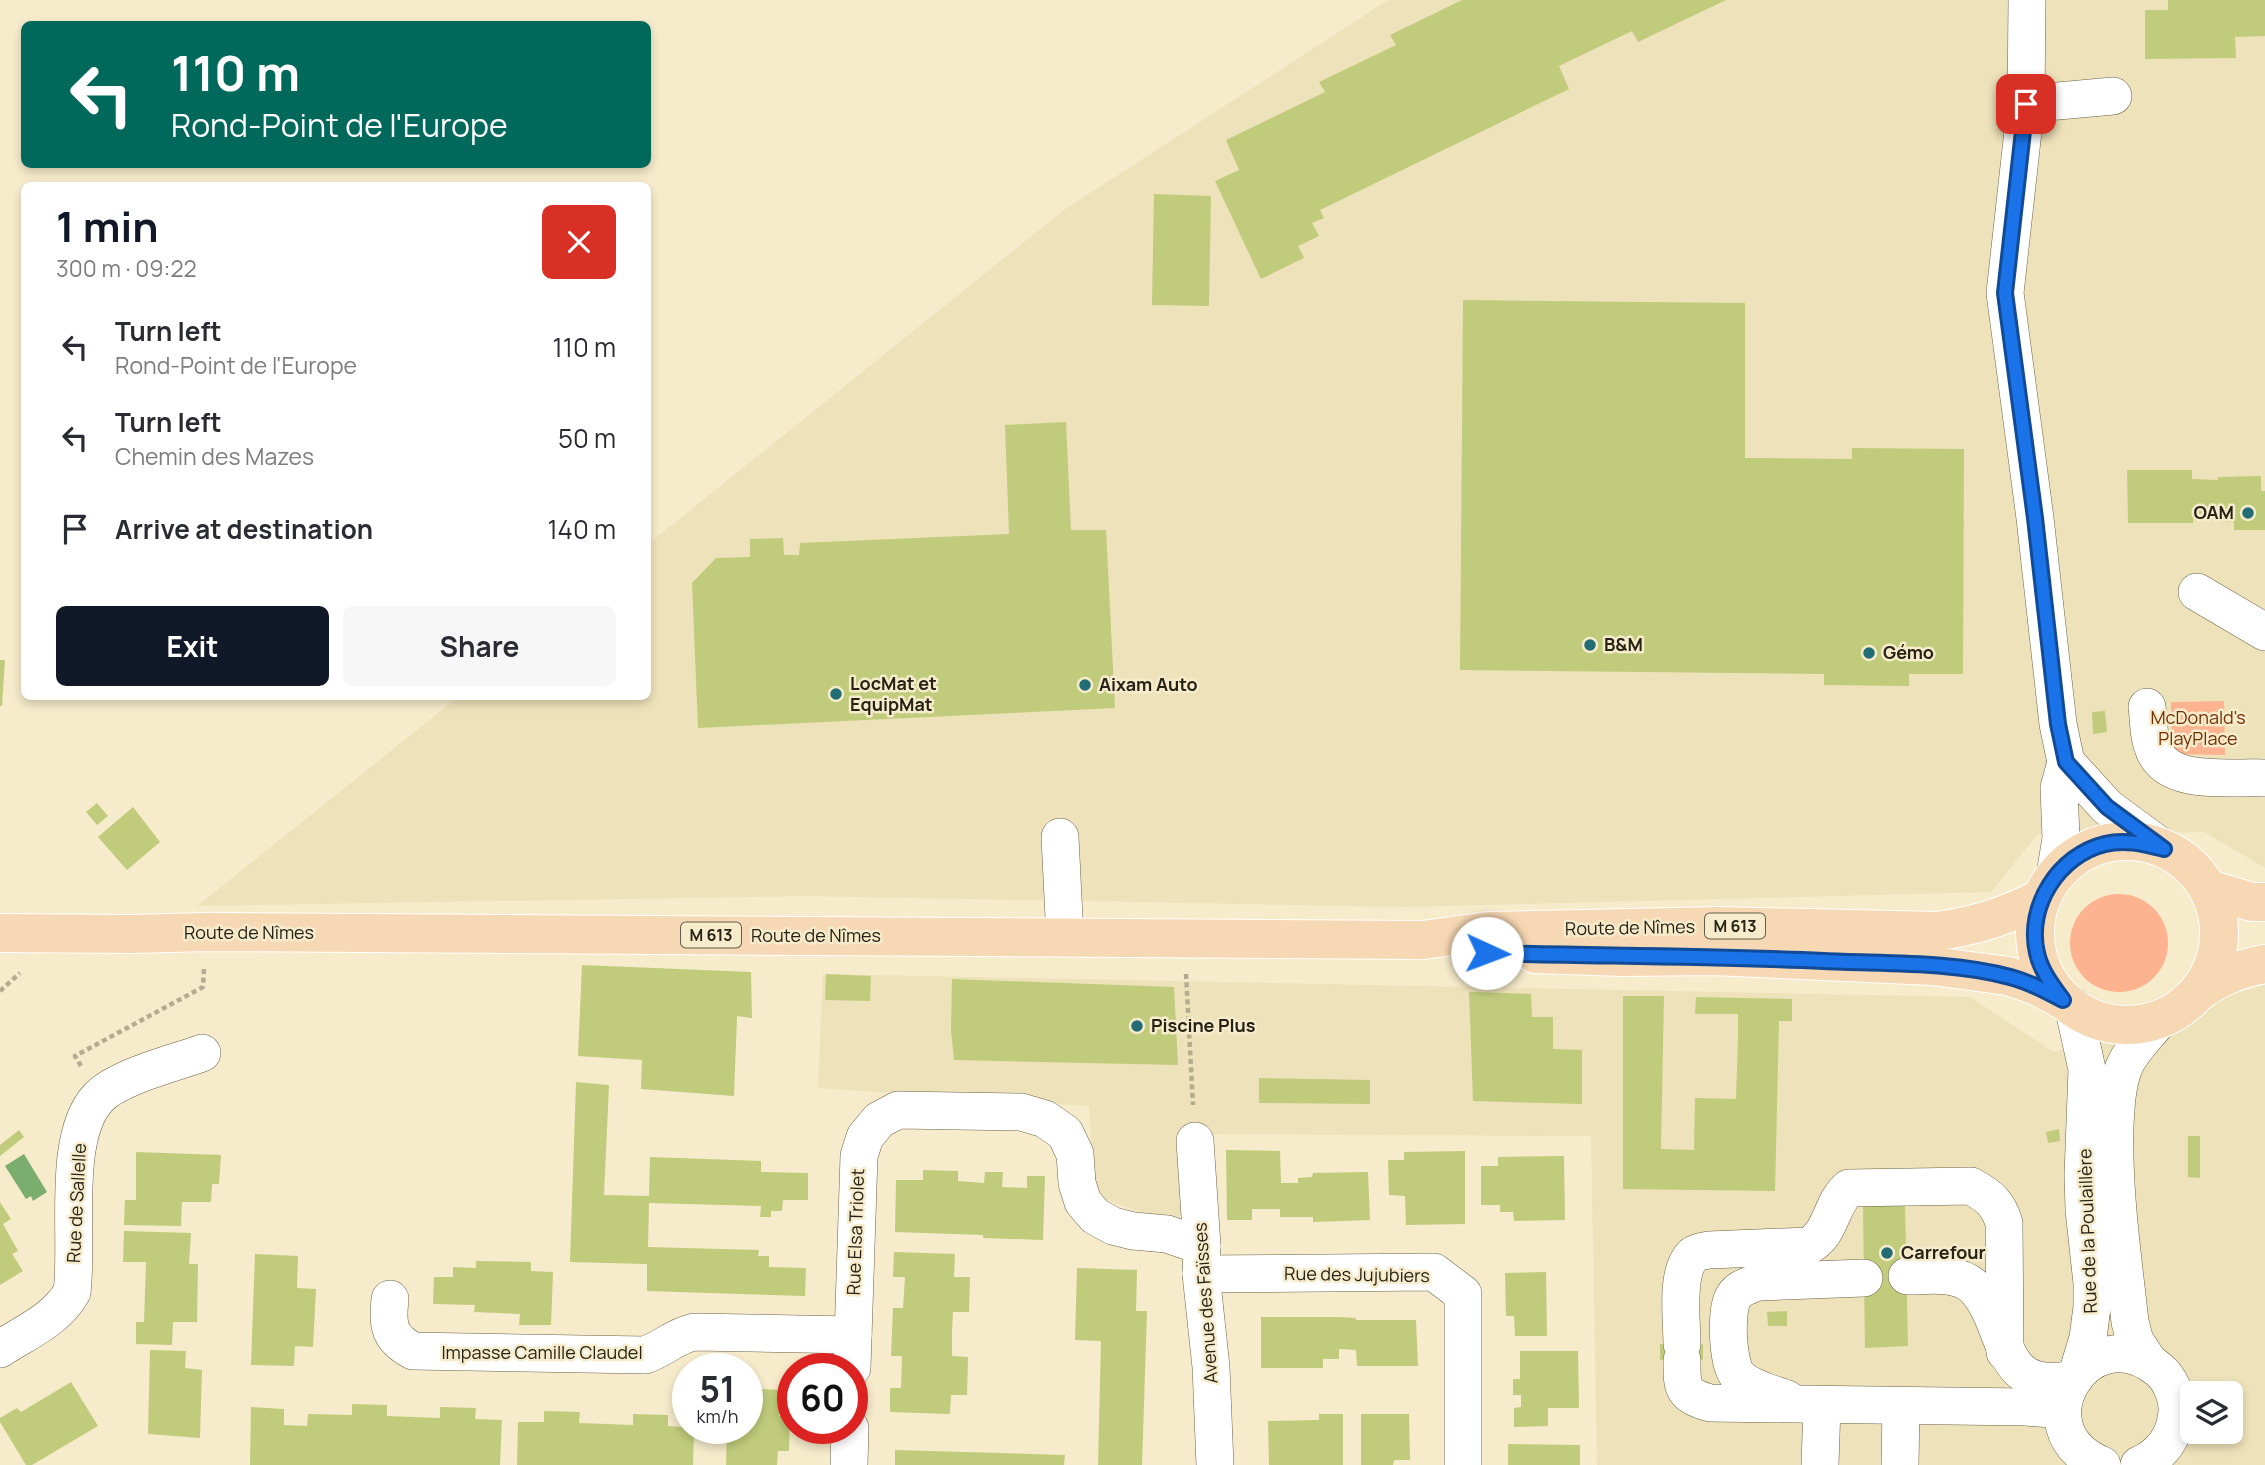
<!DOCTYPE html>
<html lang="en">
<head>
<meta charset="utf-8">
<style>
	body { margin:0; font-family:Manrope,sans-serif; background:#f7f7f7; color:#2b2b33; height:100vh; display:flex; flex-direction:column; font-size:26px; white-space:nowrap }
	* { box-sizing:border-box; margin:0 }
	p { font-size:23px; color:#7c7c81 }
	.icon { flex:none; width:38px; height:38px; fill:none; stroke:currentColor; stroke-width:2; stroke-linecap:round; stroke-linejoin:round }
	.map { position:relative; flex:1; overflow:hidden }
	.side { position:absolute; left:21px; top:182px; width:630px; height:518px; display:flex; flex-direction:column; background:#fff; border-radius:10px; box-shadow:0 4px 10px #0003 }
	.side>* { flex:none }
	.top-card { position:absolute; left:21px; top:21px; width:630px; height:147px; border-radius:10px; box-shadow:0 4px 10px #0003; background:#00695c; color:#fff; overflow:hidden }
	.fabs { position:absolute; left:2180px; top:1381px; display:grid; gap:14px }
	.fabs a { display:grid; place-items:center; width:63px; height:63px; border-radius:10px; background:#fff; box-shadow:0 4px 10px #0003; font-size:35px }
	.speed { position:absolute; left:672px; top:1353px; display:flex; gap:14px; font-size:35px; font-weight:700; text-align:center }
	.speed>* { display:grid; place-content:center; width:91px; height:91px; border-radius:50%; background:#fff; box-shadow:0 4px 10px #0003; line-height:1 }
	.speed small { font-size:18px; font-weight:400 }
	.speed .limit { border:10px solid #d22; background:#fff; color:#111 }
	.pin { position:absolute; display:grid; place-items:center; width:60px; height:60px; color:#fff; margin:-30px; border-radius:14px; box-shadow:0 4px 10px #0006 }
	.me { position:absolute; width:77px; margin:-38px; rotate:92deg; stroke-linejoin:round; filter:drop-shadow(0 0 5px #0008) }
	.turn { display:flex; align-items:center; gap:24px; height:147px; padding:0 35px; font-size:32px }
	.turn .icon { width:91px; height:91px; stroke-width:2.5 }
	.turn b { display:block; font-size:49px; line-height:60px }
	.round { display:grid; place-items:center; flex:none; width:74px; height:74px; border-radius:10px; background:#f7f7f7 }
	.summary { display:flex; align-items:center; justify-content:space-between; height:119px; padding:0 35px }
	h1 { font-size:42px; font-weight:700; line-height:52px; color:#111827 }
	.primary-button { display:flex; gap:14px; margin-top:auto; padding:14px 35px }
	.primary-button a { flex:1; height:80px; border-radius:10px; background:#111827; color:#fff; font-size:28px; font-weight:700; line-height:80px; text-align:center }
	.primary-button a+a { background:#f7f7f7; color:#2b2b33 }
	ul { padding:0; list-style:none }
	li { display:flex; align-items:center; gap:21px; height:91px; padding:0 35px }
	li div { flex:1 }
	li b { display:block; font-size:26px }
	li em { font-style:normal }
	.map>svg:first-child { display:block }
</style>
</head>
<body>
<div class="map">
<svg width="2265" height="1465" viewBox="0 0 2265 1465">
	<rect width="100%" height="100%" fill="#f6ebcb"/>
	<g fill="#eee2ba" fill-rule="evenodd">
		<path d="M1388 0H2265V868L2204 832 2037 835 1991 892 1404 907 807 896 197 906 458 697 648 696V544L1064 210Z"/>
		<path d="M823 974 1970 997 2054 1052 2265 984V1465H1597L1591 1136 1180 1134 1186 1228 1095 1196 1089 1106 818 1088ZM2193 1393H2231V1432H2193Z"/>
	</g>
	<g fill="#fdb390">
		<path d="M2224 701 2225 755 2172 754 2171 702Z"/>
		<circle cx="2119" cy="943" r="49"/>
	</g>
	<path fill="#7bad6e" d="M24 1154 47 1192 33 1201 31 1196 26 1199 5 1166Z"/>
	<g fill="#c0cc7c">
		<path d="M1462 0H1726L1638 42 1632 31 1559 66 1569 89 1320 210 1324 218 1312 223 1319 236 1298 246 1304 258 1261 279 1215 181 1239 170 1226 140 1325 92 1319 82 1396 45 1390 35Z"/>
		<path d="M2168 0H2265V36L2235 37 2236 58 2145 59V10H2168Z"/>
		<path d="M1154 194 1211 196 1209 306 1152 305Z"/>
		<path d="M1463 300 1745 303V458L1852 459V448L1964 449 1963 674H1909V686L1824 685V674L1460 670Z"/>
		<path d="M1066 422 1071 530H1106L1115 708 698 728 692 583 716 558 750 557V539L783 538 784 555H799L800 543 1009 534 1005 425Z"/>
		<path d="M2127 470H2192V479L2218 480V477L2261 476V491H2265V530H2234V522L2218 521V514H2194L2193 523H2128Z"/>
		<path d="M0 660H5L2 706H0Z"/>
		<path d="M2105 711 2107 732 2093 734 2092 712Z"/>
		<path d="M97 803 108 816 97 825 86 812Z"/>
		<path d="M133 807 160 842 127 870 98 837Z"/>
		<path d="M582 965 751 972 752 1018 737 1016 734 1096 641 1089 642 1060 578 1056Z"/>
		<path d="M826 974 871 976 870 1001 825 1000Z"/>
		<path d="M952 979 1174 987 1178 1065 954 1060 951 1030Z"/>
		<path d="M1469 992 1531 994 1532 1017H1553V1049L1582 1050V1104L1473 1101Z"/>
		<path d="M1623 996H1664L1661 1149 1694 1150 1695 1098 1736 1099 1738 1039V1014H1695L1696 997 1792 999V1021H1779L1775 1191 1623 1189Z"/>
		<path d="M1259 1078 1370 1080V1104L1259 1103Z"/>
		<path d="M576 1082 609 1085 604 1195 649 1196 650 1157 761 1161V1172L808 1173V1200H783L782 1211H771V1217H760L761 1206 649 1203 648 1247 759 1250 758 1256H769V1267L806 1268 805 1296 647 1291V1264L570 1262Z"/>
		<path d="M2059 1129 2060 1141 2048 1143 2046 1132Z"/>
		<path d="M19 1130 24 1137 0 1156V1145Z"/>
		<path d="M2188 1136H2200V1178L2188 1177Z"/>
		<path d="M1226 1150 1280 1151 1281 1183H1298V1178L1312 1177 1313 1173 1368 1172 1370 1220 1313 1222V1217H1280V1209H1252V1220H1227Z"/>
		<path d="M1465 1151V1224L1406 1225 1405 1196 1389 1195 1388 1160H1404V1152Z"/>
		<path d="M136 1152 221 1155 219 1184H212L211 1202H182L181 1226 124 1225 125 1200H136Z"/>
		<path d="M1564 1156 1565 1220 1514 1221 1513 1212H1500V1205H1481V1166H1498V1157Z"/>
		<path d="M923 1170 958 1171V1181L984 1183 985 1172H1003L1002 1187 1027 1188V1176H1045L1043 1240 983 1238V1235L895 1232 896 1180H923Z"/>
		<path d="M0 1202 11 1219 3 1224 18 1251 12 1254 23 1271 0 1285Z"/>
		<path d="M1905 1205 1908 1346 1865 1348 1863 1206Z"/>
		<path d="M124 1231 191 1233 189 1264H198L197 1322H173L172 1345 136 1344V1322H144L146 1262H123Z"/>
		<path d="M894 1252 955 1254 954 1277H970L969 1312H953L952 1333V1356L968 1357 967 1395H951L950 1414 890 1412V1388H901L902 1356H891L893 1308H903L905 1277H893Z"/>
		<path d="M255 1254 298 1256 297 1288 316 1289 313 1347 295 1346 294 1366 251 1365Z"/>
		<path d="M476 1261 531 1262V1271L553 1272 551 1325H519L520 1314 474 1312 475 1305 433 1304 434 1277H453V1267L476 1268Z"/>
		<path d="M1077 1268 1137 1270 1136 1311H1147L1142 1465H1098L1101 1341 1075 1340Z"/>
		<path d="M1546 1272 1547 1336H1515L1514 1316H1506L1505 1273Z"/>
		<path d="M1787 1311V1326H1768L1767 1312Z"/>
		<path d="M1261 1317H1339L1356 1318V1320H1416L1418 1366H1357L1356 1350 1339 1349V1359H1323V1368H1261Z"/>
		<rect x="1660" y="1344" width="43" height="16"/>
		<path d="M150 1350 186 1351 185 1368 202 1370 200 1438 148 1434Z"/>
		<path d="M1520 1351H1578L1579 1408H1548V1426L1514 1427V1408L1521 1407V1395H1513V1379H1520Z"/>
		<path d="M71 1382 98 1426 32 1465H26L0 1422V1418L17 1408 21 1412Z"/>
		<path d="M747 1388 780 1390 779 1416H790L789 1451H778L777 1465H726L727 1428H747Z"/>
		<path d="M352 1404 387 1405V1416L440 1418V1407L476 1408 475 1419 502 1420 500 1465H250L251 1407 284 1409V1425L307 1426 308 1414 352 1415Z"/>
		<path d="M544 1411 580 1412 579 1423 633 1425V1414L668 1415V1426L694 1428 693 1465H517L518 1422H544Z"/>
		<path d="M1319 1414H1343V1465H1269L1268 1421 1319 1420Z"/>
		<path d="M1361 1414H1409L1410 1460H1394L1393 1465H1361Z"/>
		<path d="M1508 1444 1580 1445V1465H1508Z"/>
		<path d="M895 1450 1065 1455 1064 1465H895Z"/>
	</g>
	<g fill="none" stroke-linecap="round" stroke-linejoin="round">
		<g stroke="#6b6145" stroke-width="38">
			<g id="minor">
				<path d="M2027 0 2026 104 2005 293 2035 518 2058 724 2066 762"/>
				<path d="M2026 104 2113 96"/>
				<path d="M2197 592 2265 632"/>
				<path d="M2147 707C2149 721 2148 737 2154 750 2169 787 2232 776 2265 778"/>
				<path d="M1060 837 1065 938"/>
				<path d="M2055 875 2061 838 2059 788 2066 762 2107 807 2164 849"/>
				<path d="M2073 1006 2087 1069 2083 1175 2084 1210 2092 1283V1307L2088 1338 2078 1371"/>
				<path d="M1195 1141 1202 1246 1201 1274 1211 1367 1215 1465"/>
				<path d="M1201 1274 1434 1272 1463 1294V1465"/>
				<path d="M1907 1276C1928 1276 1957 1271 1974 1287 2011 1325 1994 1395 2072 1379"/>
				<path d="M390 1299C387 1326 389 1338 413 1351L645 1355C663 1349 675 1336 694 1332L853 1335"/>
				<path d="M1682 1344C1682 1320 1675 1272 1693 1255 1697 1252 1703 1251 1709 1250L1808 1246C1832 1234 1830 1204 1849 1188L1971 1186C1989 1196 1998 1203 2004 1223L2005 1352"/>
				<path d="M0 1349C26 1332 56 1320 72 1292 79 1239 61 1138 98 1098 117 1077 175 1063 202 1053"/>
				<path d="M1682 1360C1682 1387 1681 1395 1710 1403L2026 1407 2062 1410"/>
				<path d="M2149 1362 2135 1341 2130 1322C2123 1257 2113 1191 2115 1125 2116 1106 2117 1085 2124 1067 2132 1048 2147 1036 2159 1020"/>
				<path d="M852 1368 859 1156 865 1137 879 1120 898 1110 1021 1112 1045 1119 1065 1133 1075 1154 1077 1183 1083 1202 1095 1216 1113 1226 1133 1231 1167 1234 1202 1246"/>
				<path d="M1787 1399C1771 1393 1749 1388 1738 1376 1727 1364 1725 1309 1734 1296 1739 1288 1748 1286 1757 1282L1864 1278"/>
				<path d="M849 1465 850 1428"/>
				<path d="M1820 1465 1822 1406"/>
				<path d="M1900 1465 1901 1406"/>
				<path d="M2102 1465C2016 1430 2088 1312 2158 1369 2170 1378 2178 1397 2177 1412 2175 1437 2162 1455 2139 1465"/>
			</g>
		</g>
		<g stroke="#fff" stroke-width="40">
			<g id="major">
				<circle cx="2127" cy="933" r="92"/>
				<path d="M2208 889 2252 902H2265"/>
				<path d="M0 933 132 934 206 932 1423 940 1488 931 1718 926 1937 931C1976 926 2006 916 2042 898"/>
				<path d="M1535 954 1624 957 1713 956 1933 966 2008 976 2037 986 2063 1000"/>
				<path d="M2199 992C2220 976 2239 969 2265 964"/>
			</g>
		</g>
		<g stroke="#b4ab92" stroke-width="4.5" stroke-dasharray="5 3.5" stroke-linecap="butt">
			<path d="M1186 974 1193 1105"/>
			<path d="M0 991 20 973"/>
			<path d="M81 1066 75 1056 203 987 204 968"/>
		</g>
		<use href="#minor" stroke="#fff" stroke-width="37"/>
		<use href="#major" stroke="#f7d8b4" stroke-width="38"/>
	</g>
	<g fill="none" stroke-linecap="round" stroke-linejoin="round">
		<g stroke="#114b97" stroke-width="18">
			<path id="route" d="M1487 953C1599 956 1711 956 1824 961 1882 964 1953 961 2010 977 2029 982 2046 991 2063 1000 2052 985 2041 971 2037 953 2026 906 2059 855 2105 844 2125 839 2144 844 2164 849L2107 807 2066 762 2058 724 2035 518 2005 293 2026 104"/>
		</g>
		<use href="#route" stroke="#1a73e8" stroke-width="12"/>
	</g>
	<g fill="#226c76" stroke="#f6ebcb" stroke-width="2.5">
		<circle cx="2248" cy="513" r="7"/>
		<circle cx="1590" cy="645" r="7"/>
		<circle cx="1869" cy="653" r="7"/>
		<circle cx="1085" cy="685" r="7"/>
		<circle cx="836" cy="694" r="7"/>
		<circle cx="1137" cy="1026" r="7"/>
		<circle cx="1887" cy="1253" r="7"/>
	</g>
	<g text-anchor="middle" stroke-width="5" stroke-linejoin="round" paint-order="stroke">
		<g fill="#f6ebcb" stroke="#645e4c" stroke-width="2">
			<rect x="1705" y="913.5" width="60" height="25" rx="5"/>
			<rect x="681" y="922.5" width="60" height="25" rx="5"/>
		</g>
		<g font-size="16" font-weight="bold" fill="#262216">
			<text x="1735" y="932">M 613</text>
			<text x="711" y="941">M 613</text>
		</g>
		<g font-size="18" font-weight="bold" fill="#262216" stroke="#f6ebcb" text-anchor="start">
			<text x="2234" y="519" text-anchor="end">OAM</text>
			<text x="1604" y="651">B&amp;M</text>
			<text x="1883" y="659">Gémo</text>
			<text x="850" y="690">LocMat et<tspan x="850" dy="21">EquipMat</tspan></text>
			<text x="1099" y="691">Aixam Auto</text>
			<text x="1151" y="1032">Piscine Plus</text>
			<text x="1901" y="1259">Carrefour</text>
		</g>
		<g font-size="18" fill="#732f04" stroke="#f6ebcb">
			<text x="2198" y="724">McDonald's<tspan x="2198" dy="21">PlayPlace</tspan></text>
		</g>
		<g font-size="18" fill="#262216" stroke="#f6ebcb">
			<text transform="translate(1630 928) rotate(-1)" y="6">Route de Nîmes</text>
			<text x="249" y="939">Route de Nîmes</text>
			<text x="816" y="942">Route de Nîmes</text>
			<text transform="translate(77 1203) rotate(-87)" y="6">Rue de Sallelle</text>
			<text transform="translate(2088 1231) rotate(-92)" y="6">Rue de la Poulaillère</text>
			<text transform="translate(856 1232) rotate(-88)" y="6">Rue Elsa Triolet</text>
			<text transform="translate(1357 1275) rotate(1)" y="6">Rue des Jujubiers</text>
			<text transform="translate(1206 1303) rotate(-94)" y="6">Avenue des Faïsses</text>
			<text x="542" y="1359">Impasse Camille Claudel</text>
		</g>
	</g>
</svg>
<div class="fabs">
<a><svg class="icon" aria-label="layers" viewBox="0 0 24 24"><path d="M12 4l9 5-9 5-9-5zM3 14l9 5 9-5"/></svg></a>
</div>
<div class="speed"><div>51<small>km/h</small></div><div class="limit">60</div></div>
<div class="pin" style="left:2026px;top:104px;background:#d93025"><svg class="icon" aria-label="arrive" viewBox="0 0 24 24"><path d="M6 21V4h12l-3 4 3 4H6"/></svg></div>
<svg class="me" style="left:1487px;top:953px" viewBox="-20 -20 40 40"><circle r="19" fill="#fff"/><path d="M0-13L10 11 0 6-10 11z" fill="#1a73e8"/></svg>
<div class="top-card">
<div class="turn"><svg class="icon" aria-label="left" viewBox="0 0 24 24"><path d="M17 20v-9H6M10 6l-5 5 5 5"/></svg><div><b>110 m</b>Rond-Point de l'Europe</div></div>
</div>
<section class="side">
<div class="summary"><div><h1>1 min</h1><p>300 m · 09:22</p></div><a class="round" style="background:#d93025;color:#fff"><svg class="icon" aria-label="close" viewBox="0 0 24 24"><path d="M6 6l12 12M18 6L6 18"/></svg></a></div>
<ul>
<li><svg class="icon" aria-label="left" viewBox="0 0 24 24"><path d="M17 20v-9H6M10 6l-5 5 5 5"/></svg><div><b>Turn left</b><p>Rond-Point de l'Europe</p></div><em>110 m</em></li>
<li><svg class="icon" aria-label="left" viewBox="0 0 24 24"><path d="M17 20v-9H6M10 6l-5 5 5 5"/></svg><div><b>Turn left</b><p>Chemin des Mazes</p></div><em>50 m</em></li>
<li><svg class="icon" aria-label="arrive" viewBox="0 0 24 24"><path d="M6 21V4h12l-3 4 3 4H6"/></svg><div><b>Arrive at destination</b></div><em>140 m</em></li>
</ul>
<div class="primary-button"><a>Exit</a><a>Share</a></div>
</section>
</div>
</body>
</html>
